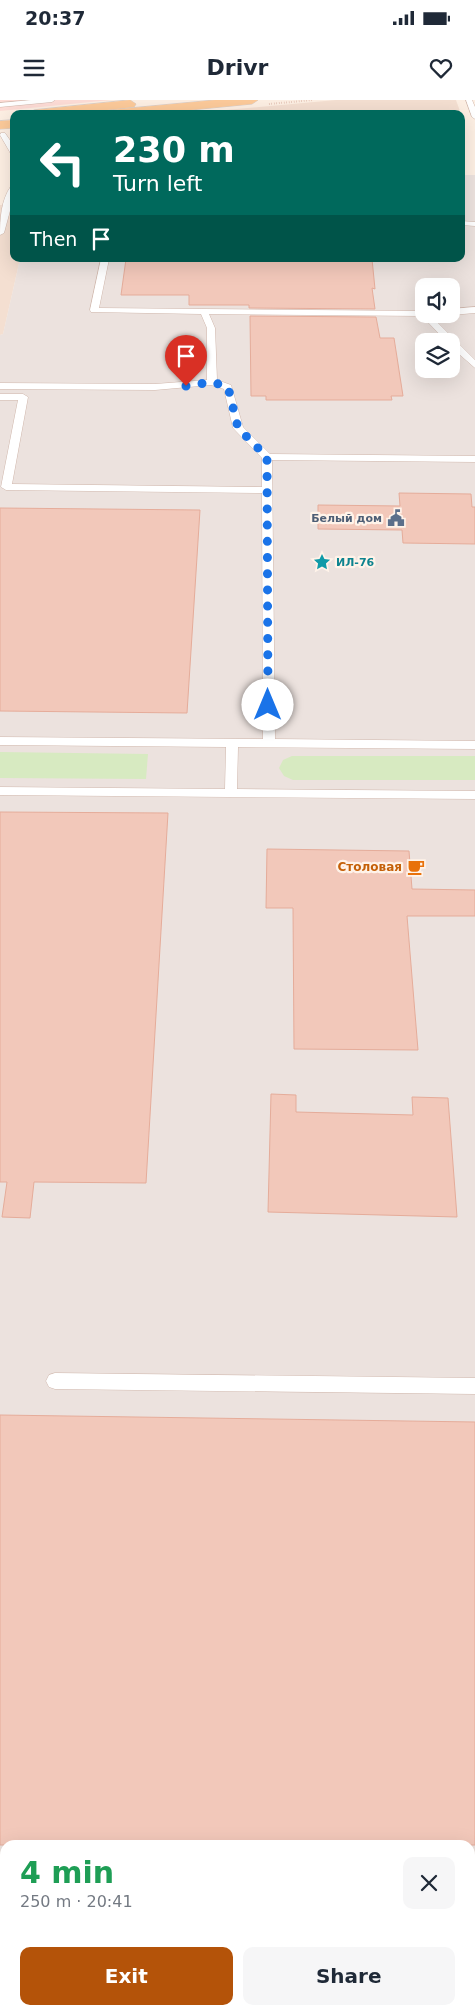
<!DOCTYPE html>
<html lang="en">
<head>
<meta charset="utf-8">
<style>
	body { margin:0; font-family:"DejaVu Sans",sans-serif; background:#f6f6f7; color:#1f2937; height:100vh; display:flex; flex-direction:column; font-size:19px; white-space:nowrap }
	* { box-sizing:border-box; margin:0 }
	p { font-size:16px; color:#747a83 }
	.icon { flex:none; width:28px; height:28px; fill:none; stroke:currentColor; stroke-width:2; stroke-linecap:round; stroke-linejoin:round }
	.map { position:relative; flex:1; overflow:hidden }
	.sheet { position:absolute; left:0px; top:1740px; width:475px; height:175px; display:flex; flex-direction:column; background:#fff; border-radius:15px 15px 0 0; box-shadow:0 5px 20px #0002 }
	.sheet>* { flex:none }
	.top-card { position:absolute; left:10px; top:10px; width:455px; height:152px; border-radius:10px; box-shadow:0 5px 20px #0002; background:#00695c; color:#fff; overflow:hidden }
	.fabs { position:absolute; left:415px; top:178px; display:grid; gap:10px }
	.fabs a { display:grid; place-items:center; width:45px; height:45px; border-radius:10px; background:#fff; box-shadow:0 5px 20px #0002; font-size:25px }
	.pin { position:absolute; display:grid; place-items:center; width:42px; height:42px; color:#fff; margin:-51px -21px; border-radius:50% 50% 50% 0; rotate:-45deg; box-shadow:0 0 5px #0007 }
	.pin .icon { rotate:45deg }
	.me { position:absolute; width:55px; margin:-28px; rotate:0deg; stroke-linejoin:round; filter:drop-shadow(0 0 4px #0008) }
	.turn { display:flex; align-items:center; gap:18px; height:105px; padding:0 20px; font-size:22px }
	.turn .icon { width:65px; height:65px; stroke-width:2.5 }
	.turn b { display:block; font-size:35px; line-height:42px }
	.then { display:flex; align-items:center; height:48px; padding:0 20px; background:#0003; gap:10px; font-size:19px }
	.round { display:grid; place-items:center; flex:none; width:52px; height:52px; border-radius:10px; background:#f6f6f7 }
	.summary { display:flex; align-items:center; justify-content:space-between; height:85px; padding:0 20px }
	h1 { font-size:30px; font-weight:800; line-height:38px; color:#1e9e55 }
	.primary-button { display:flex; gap:10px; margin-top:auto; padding:10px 20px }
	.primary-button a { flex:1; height:58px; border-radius:10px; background:#b45309; color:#fff; font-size:20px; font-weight:800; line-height:58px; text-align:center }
	.primary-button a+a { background:#f6f6f7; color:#1f2937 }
	.status { display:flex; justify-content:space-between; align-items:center; height:35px; padding:0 25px; background:#fff; direction:ltr }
	.status svg { height:14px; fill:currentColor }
	header { display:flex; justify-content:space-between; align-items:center; height:65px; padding:0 20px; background:#fff; font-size:22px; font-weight:800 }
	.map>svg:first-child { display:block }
</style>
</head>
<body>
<div class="status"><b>20:37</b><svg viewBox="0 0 49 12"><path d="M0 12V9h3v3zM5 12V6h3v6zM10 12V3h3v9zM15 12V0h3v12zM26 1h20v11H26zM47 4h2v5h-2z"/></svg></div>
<header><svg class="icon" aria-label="menu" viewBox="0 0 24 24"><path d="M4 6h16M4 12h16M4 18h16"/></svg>Drivr<svg class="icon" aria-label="heart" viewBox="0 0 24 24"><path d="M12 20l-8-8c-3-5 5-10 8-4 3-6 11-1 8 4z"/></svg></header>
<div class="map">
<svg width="475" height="1915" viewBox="0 0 475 1915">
	<rect width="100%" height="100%" fill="#fdefe3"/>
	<g fill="#f4dfd1">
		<path d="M336 0H456L461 14H199L204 12Z"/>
		<path d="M0 105H14V159H20L3 234 0 235Z"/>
	</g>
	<path fill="#fddcd6" d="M0 0H111L0 11Z"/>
	<path fill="#ece2de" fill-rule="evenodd" d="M461 75H475V1915H0V235L3 234 20 159H461ZM424 186H451V214H424ZM424 241H451V269H424ZM5 1745H470V1910H5Z"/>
	<g fill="#d7eac1">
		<path d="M0 652 148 654 146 679 0 678Z"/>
		<path d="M292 656H475V680H293L284 676 279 668 283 660Z"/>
	</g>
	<g fill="#f2c8ba" stroke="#e5ac9a">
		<path d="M126 159H372L375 189 372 188 375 209 249 208V205H189V195H121Z"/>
		<path d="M250 216 376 217 380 238H394L403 296H391L392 300H266V296H251Z"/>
		<path d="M399 393 471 394 472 407H475V444L403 443 402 430 318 429V405L400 406Z"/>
		<path d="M0 408 200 410 187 613 0 611Z"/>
		<path d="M0 712 168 713 146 1083 34 1082 30 1118 2 1117 7 1082H0Z"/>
		<path d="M267 749 409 751 412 789 475 790V816H407L418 950 294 949 293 808H266Z"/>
		<path d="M271 994 296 995V1012L413 1015 412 997 448 998 457 1117 268 1112Z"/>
		<path d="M0 1315 475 1322V1745H0Z"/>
	</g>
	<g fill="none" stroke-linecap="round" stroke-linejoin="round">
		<g stroke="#d0b7ac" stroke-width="1">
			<g id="service">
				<path d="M31 0H55L52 2 0 7V3Z"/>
				<path d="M466 0H472L475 7V19L472 17Z"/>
				<path d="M1 33H5L14 46V54H11L0 35Z"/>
				<path d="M11 86H14V96L4 133 0 135C0 119 1 100 11 86Z"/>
				<path d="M461 121 475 122V126L461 125Z"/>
				<path d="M101 159H109L99 208 424 211V214H435L431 216 475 260V268L451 247V241H446L422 216 209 214 215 228 217 280 231 285 243 327 270 354 475 356V362L272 360 275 639 475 641V649L238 647 237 689 475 691V699L0 695V687L225 689 226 647 0 645V637L263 639 262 393 6 390 1 387 18 300H0V294H23L28 297 12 384 262 387V358L233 328 224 289 211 285 155 290 0 289V283L155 284 207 280V228L201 214 91 212 90 210Z"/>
				<path d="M475 207V213L451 215 448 214H451V209Z"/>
				<path d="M55 1273 475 1278V1294L55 1289 49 1287 46 1281 49 1275Z"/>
			</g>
		</g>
		<g stroke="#d8cfcc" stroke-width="1">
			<g id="primary">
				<path d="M130 0 136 4 134 7 72 14H28L34 10Z"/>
				<path d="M215 0H258L252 4 150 14H104L110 10Z"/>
				<path d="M14 20V28L0 29V21Z"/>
			</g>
		</g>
		<path stroke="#d7ac9d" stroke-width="2" stroke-dasharray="0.5 2" stroke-linecap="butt" d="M269 4 313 0"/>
		<use href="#service" fill="#fff" fill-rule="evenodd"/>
		<use href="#primary" fill="#fcca9a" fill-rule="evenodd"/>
		<g stroke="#b0a1c6" stroke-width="5" stroke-dasharray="10 7" stroke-linecap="butt">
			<path d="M0 1836H5"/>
			<path d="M470 1849H475"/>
		</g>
	</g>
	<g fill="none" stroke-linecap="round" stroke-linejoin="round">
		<path stroke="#1a73e8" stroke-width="9" stroke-dasharray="0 16.2" d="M186 286 212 282 228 287 238 328 267 357 268 605"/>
	</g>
	<defs>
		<g id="civic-bare" transform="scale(1.35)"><path d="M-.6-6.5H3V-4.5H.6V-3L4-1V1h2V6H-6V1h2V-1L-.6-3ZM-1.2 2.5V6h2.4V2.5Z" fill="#5c6f8a" stroke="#fff3e9" stroke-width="2.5" paint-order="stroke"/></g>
		<g id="sight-bare" transform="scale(1.35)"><path d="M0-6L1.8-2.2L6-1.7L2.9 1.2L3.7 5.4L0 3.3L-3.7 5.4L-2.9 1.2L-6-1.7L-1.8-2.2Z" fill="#0f9aa8" stroke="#fff3e9" stroke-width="2.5" paint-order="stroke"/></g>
		<g id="cafe-bare" transform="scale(1.35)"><path d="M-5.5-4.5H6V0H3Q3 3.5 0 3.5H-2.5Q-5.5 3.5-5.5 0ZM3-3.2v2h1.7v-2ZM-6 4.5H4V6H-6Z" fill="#e8710a" stroke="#fff3e9" stroke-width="2.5" paint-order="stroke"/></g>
	</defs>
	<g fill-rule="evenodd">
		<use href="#civic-bare" x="396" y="418"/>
		<use href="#sight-bare" x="322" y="462"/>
		<use href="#cafe-bare" x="416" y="767"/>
	</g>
	<g text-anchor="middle" stroke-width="4.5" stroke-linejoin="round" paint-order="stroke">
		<g font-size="11" font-weight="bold" fill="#4e5e75" stroke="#fff3e9" text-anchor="end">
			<text x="382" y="422">Белый дом</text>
		</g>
		<g font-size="11" font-weight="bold" fill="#0d838f" stroke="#fff3e9" text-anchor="start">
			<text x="336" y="466">ИЛ-76</text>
		</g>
		<g font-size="12" font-weight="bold" fill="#c56008" stroke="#fff3e9" text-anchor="end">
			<text x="402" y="771">Столовая</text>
		</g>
	</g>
</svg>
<div class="fabs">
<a><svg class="icon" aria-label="sound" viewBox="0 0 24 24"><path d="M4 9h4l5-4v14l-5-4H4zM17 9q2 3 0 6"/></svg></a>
<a><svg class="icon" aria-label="layers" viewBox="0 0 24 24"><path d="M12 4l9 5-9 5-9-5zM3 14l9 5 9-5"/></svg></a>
</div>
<div class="pin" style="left:186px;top:286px;background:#d93025"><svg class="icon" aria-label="arrive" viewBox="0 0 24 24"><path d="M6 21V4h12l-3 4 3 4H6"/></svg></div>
<svg class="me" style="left:268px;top:605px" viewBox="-20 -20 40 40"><circle r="19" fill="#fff"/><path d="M0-13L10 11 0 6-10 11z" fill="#1a73e8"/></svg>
<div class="top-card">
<div class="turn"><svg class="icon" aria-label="left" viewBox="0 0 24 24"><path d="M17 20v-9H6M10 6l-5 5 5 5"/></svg><div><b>230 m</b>Turn left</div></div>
<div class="then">Then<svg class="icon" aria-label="arrive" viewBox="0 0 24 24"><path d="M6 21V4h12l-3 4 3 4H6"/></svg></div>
</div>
<section class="sheet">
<div class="summary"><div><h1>4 min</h1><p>250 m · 20:41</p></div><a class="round"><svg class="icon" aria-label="close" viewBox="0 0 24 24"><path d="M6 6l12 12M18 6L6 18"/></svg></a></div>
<div class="primary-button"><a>Exit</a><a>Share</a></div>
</section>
</div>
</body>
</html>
